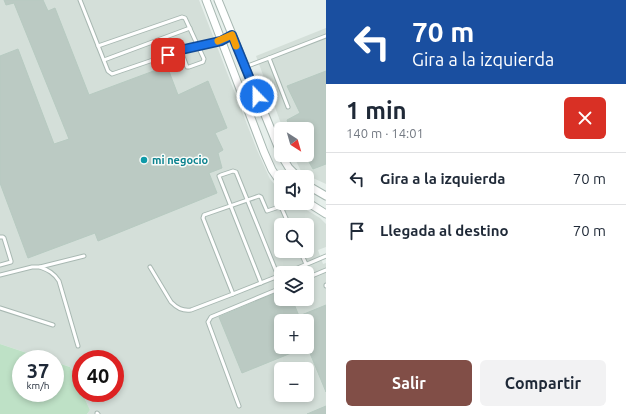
<!DOCTYPE html>
<html lang="es">
<head>
<meta charset="utf-8">
<style>
	body { margin:0; font-family:Ubuntu,sans-serif; background:#f2f2f3; color:#1f2937; height:100vh; display:flex; flex-direction:column; font-size:15px; white-space:nowrap }
	* { box-sizing:border-box; margin:0 }
	p { font-size:13px; color:#747a83 }
	.icon { flex:none; width:22px; height:22px; fill:none; stroke:currentColor; stroke-width:2; stroke-linecap:round; stroke-linejoin:round }
	.map { position:relative; flex:1; overflow:hidden }
	.details { display:flex; flex-direction:column; background:#fff; width:300px }
	.details>* { flex:none }
	.hud { background:#1a4fa0; color:#fff; overflow:hidden }
	.needle { width:26px; rotate:143deg }
	.controls { position:absolute; left:274px; top:122px; display:grid; gap:8px }
	.controls a { display:grid; place-items:center; width:40px; height:40px; border-radius:6px; background:#fff; box-shadow:0 2px 6px #0003; font-size:20px }
	.speed { position:absolute; left:12px; top:350px; display:flex; gap:8px; font-size:20px; font-weight:700; text-align:center }
	.speed>* { display:grid; place-content:center; width:52px; height:52px; border-radius:50%; background:#fff; box-shadow:0 2px 6px #0003; line-height:1 }
	.speed small { font-size:10px; font-weight:400 }
	.speed .limit { border:6px solid #d22; background:#fff; color:#111 }
	.pin { position:absolute; display:grid; place-items:center; width:34px; height:34px; color:#fff; margin:-17px; border-radius:8px; box-shadow:0 2px 6px #0006 }
	.me { position:absolute; width:44px; margin:-22px; rotate:338deg; stroke-linejoin:round; filter:drop-shadow(0 0 3px #0008) }
	.turn { display:flex; align-items:center; gap:14px; height:84px; padding:0 20px; font-size:18px }
	.turn .icon { width:52px; height:52px; stroke-width:2.5 }
	.turn b { display:block; font-size:28px; line-height:34px }
	.round { display:grid; place-items:center; flex:none; width:42px; height:42px; border-radius:6px; background:#f2f2f3 }
	.overview { display:flex; align-items:center; justify-content:space-between; height:68px; padding:0 20px }
	h1 { font-size:24px; font-weight:700; line-height:30px }
	.cta { display:flex; gap:8px; margin-top:auto; padding:8px 20px }
	.cta a { flex:1; height:46px; border-radius:6px; background:#814e47; color:#fff; font-size:16px; font-weight:700; line-height:46px; text-align:center }
	.cta a+a { background:#f2f2f3; color:#1f2937 }
	ul { padding:0; list-style:none }
	li { display:flex; align-items:center; gap:12px; height:52px; padding:0 20px; border-top:1px solid #e0e1e3 }
	li div { flex:1 }
	li b { display:block; font-size:15px }
	li em { font-style:normal }
	main { display:flex; flex:1; min-height:0 }
	.map>svg:first-child { display:block }
</style>
</head>
<body>
<main>
<div class="map">
<svg width="326" height="414" viewBox="0 0 326 414">
	<rect width="100%" height="100%" fill="#e6efeb"/>
	<g fill="#d4dfd9" fill-rule="evenodd">
		<path d="M0 0H199L257 150 270 179 281 192V203H295L320 218 326 224V247L318 250 323 264 326 263V414H87L90 410 82 393H115V359H81V390L70 367 55 362V359H45L0 344ZM281 225H307V251H281ZM281 273H307V299H281ZM281 321H307V347H281ZM281 369H307V395H281Z"/>
		<path d="M326 28V184L302 173 293 155H307V129H283L256 56Z"/>
	</g>
	<path fill="#bee1c6" d="M0 344 45 359H21V393H55V362L70 367 81 390V393H82L90 410 87 414H0Z"/>
	<g fill="#bbcac3" stroke="#b7cac1">
		<path d="M4 0H43L48 11 55 8 89 95 167 66 178 95 208 81 227 128 215 133 223 150 218 153 222 168 209 173 217 193 98 241 95 233 28 258 0 183V56L18 49 54 144 69 139 14 3 6 5Z"/>
		<path d="M326 71V164L313 169 305 155H307V129H290L287 120 300 113 287 86Z"/>
		<path d="M281 291V299H292L299 316 326 305V392L307 346V321H281V347H306L242 373 219 317Z"/>
		<path d="M326 406V414H307Z"/>
	</g>
	<g fill="none" stroke-linecap="round" stroke-linejoin="round">
		<g stroke="#a8b8b2" stroke-width="5">
			<g id="service">
				<path d="M80 0 108 71 112 74 185 49 221 41 232 35"/>
				<path d="M98 46 182 17 185 18 204 59 203 62 189 67H187L181 51"/>
				<path d="M269 58 326 36"/>
				<path d="M104 60 190 28"/>
				<path d="M245 67 269 58 288 107"/>
				<path d="M0 237H3L4 238 11 261V262L0 265"/>
				<path d="M300 251 306 264"/>
				<path d="M40 267C48 270 54 273 59 281L78 346"/>
				<path d="M150 267 171 302C177 308 182 311 191 310L233 294 281 275"/>
				<path d="M286 273 326 256"/>
				<path d="M0 275 32 267H40L84 256"/>
				<path d="M307 278 326 270"/>
				<path d="M261 283 219 176 221 175 233 171 236 172 278 276"/>
				<path d="M326 285V286"/>
				<path d="M233 294 203 218 204 215 259 196 261 197 267 211 279 207 282 209 289 225"/>
				<path d="M0 308 53 325"/>
				<path d="M239 406 208 322 211 317 281 288"/>
				<path d="M97 414V413L98 414"/>
			</g>
		</g>
		<g stroke="#a8b8b2" stroke-width="9">
			<g id="tertiary">
				<path d="M206 0 264 152 272 170 281 183"/>
				<path d="M218 0 281 154"/>
				<path d="M281 155 289 168 298 177"/>
				<path d="M307 185 326 196"/>
				<path d="M307 202 326 214"/>
			</g>
		</g>
		<use href="#service" stroke="#fff" stroke-width="3"/>
		<use href="#tertiary" stroke="#fff" stroke-width="7"/>
	</g>
	<g fill="none" stroke-linecap="round" stroke-linejoin="round">
		<g stroke="#114b97" stroke-width="10">
			<path id="route" d="M168 55 185 49 221 41 232 35 257 96"/>
		</g>
		<use href="#route" stroke="#1a73e8" stroke-width="7"/>
		<path stroke="#f59e0b" stroke-width="7" d="M218 41 232 35 236 46"/>
	</g>
	<circle fill="#0f9aa8" stroke="#f7fbf9" stroke-width="1.5" cx="144" cy="160" r="4"/>
	<g text-anchor="middle" stroke-width="3" stroke-linejoin="round" paint-order="stroke">
		<g font-size="11" font-weight="bold" fill="#0d838f" stroke="#f7fbf9" text-anchor="start">
			<text x="152" y="164">mi negocio</text>
		</g>
	</g>
</svg>
<div class="controls">
<a><svg class="needle" viewBox="-14 -14 28 28"><path d="M0-13l5 13h-10z" fill="#e53935"/><path d="M0 13l5-13h-10z" fill="#747a83"/></svg></a>
<a><svg class="icon" aria-label="sound" viewBox="0 0 24 24"><path d="M4 9h4l5-4v14l-5-4H4zM17 9q2 3 0 6"/></svg></a>
<a><svg class="icon" aria-label="search" viewBox="0 0 24 24"><circle cx="10" cy="10" r="6"/><path d="M15 15l6 6"/></svg></a>
<a><svg class="icon" aria-label="layers" viewBox="0 0 24 24"><path d="M12 4l9 5-9 5-9-5zM3 14l9 5 9-5"/></svg></a>
<a>+</a>
<a>−</a>
</div>
<div class="speed"><div>37<small>km/h</small></div><div class="limit">40</div></div>
<div class="pin" style="left:168px;top:55px;background:#d93025"><svg class="icon" aria-label="arrive" viewBox="0 0 24 24"><path d="M6 21V4h12l-3 4 3 4H6"/></svg></div>
<svg class="me" style="left:257px;top:96px" viewBox="-20 -20 40 40"><circle r="17" fill="#1a73e8" stroke="#fff" stroke-width="3"/><path d="M0-11L8 9 0 5-8 9z" fill="#fff"/></svg>
</div>
<section class="details">
<div class="hud">
<div class="turn"><svg class="icon" aria-label="left" viewBox="0 0 24 24"><path d="M17 20v-9H6M10 6l-5 5 5 5"/></svg><div><b>70 m</b>Gira a la izquierda</div></div>
</div>
<div class="overview"><div><h1>1 min</h1><p>140 m · 14:01</p></div><a class="round" style="background:#d93025;color:#fff"><svg class="icon" aria-label="close" viewBox="0 0 24 24"><path d="M6 6l12 12M18 6L6 18"/></svg></a></div>
<ul>
<li><svg class="icon" aria-label="left" viewBox="0 0 24 24"><path d="M17 20v-9H6M10 6l-5 5 5 5"/></svg><div><b>Gira a la izquierda</b></div><em>70 m</em></li>
<li><svg class="icon" aria-label="arrive" viewBox="0 0 24 24"><path d="M6 21V4h12l-3 4 3 4H6"/></svg><div><b>Llegada al destino</b></div><em>70 m</em></li>
</ul>
<div class="cta"><a>Salir</a><a>Compartir</a></div>
</section>
</main>
</body>
</html>
